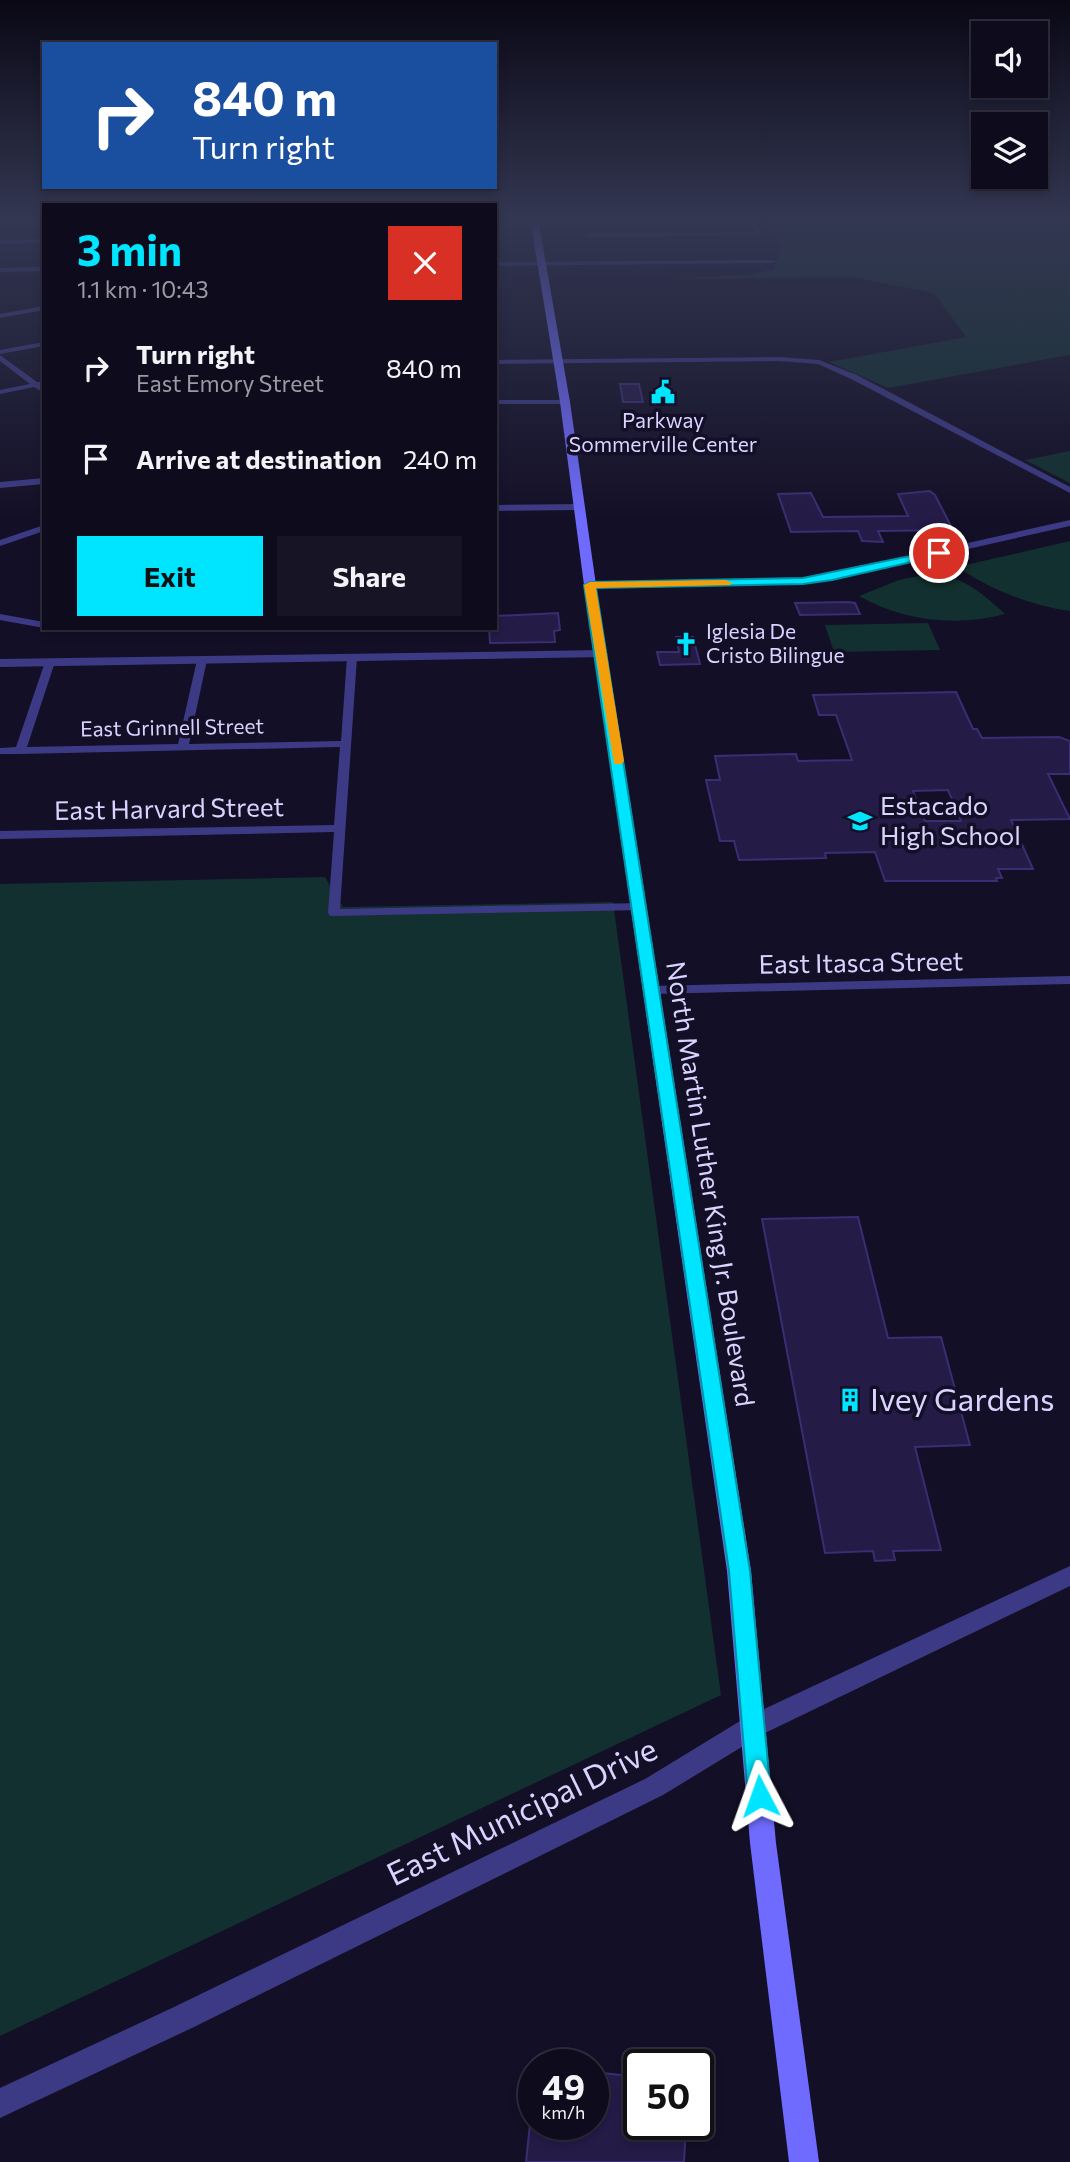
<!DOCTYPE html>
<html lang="en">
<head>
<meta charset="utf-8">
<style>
	body { margin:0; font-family:Commissioner,sans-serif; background:#171425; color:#f1f3f6; height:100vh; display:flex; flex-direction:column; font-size:26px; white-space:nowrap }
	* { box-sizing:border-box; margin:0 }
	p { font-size:23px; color:#9b9ba3 }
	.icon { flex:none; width:38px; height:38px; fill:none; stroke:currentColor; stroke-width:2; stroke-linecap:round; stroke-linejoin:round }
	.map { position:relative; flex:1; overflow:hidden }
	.side { position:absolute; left:42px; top:203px; width:455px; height:427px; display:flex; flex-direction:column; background:#0e0b1c; border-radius:0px; box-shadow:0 4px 10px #0003,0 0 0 2px #2e2b3b }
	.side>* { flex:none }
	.banner { position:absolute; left:42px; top:42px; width:455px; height:147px; border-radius:0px; box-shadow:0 4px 10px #0003,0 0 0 2px #2e2b3b; background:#1a4fa0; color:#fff; overflow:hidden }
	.controls { position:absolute; left:971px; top:21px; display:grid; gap:14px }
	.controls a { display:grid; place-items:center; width:77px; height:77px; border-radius:0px; background:#0e0b1c; box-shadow:0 4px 10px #0003,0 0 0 2px #2e2b3b; font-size:35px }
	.speed { position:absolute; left:518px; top:2049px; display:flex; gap:14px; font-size:35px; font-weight:700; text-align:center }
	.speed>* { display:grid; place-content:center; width:91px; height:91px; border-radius:50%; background:#0e0b1c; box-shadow:0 4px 10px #0003,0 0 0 2px #2e2b3b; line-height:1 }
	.speed small { font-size:18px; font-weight:400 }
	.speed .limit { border:4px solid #111; border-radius:10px; background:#fff; color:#111 }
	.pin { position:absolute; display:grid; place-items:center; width:60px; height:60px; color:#fff; margin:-30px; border:4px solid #fff; border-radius:50%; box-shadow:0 2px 7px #0007 }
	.me { position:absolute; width:77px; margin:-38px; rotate:356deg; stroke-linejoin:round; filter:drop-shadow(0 0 5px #0008) }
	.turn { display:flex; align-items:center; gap:24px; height:147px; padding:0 35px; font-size:32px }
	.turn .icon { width:91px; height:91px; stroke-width:2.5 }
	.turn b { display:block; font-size:49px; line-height:60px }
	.round { display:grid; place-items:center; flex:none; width:74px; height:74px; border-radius:0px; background:#171425 }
	.head { display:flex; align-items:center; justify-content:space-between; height:119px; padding:0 35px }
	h1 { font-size:42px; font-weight:700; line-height:52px; color:#00e5ff }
	.primary-button { display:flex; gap:14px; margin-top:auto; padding:14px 35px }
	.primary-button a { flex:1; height:80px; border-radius:0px; background:#00e5ff; color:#111; font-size:28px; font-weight:700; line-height:80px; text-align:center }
	.primary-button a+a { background:#171425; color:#f1f3f6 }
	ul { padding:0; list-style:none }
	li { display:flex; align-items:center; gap:21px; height:91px; padding:0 35px }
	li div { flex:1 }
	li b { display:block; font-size:26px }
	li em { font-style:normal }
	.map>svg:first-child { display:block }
</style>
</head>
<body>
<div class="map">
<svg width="1070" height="2162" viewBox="0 0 1070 2162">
	<rect width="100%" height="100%" fill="#130f26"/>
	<g fill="#12302f">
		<path d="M765 218H1070V355L888 388 829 362 966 337 934 293 851 277 670 279 750 275 774 269 781 247Z"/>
		<path d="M1070 451V483L1025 460Z"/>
		<path d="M1070 541V611C1029 605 992 590 957 567Z"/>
		<path d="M933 573C964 577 983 594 1005 614 957 627 902 621 859 596L899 580Z"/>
		<path d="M928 623 940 650 834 652 825 625Z"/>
		<path d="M325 877 343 907 613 902 721 1695 0 2036V884Z"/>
	</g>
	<g fill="#241b47" stroke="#3b2d73" stroke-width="2" fill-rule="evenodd">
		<path d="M620 384H639L643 402H623Z"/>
		<path d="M930 491 935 495 953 530 878 531 883 542 862 541 858 531 791 532 778 494 811 493 823 517 908 516 898 494Z"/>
		<path d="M848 602 855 603 860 614 800 615 795 603Z"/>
		<path d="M558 613 560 630 554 631 555 642 490 643 489 628H495V616Z"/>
		<path d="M676 637H693L700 664 660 665 657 652H679Z"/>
		<path d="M956 692 973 729H977L982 738 1059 737 1070 741V774H1048L1070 819 1011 820 1033 869H998L1002 878H996L997 881H885L875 852 825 853 826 858 739 860 734 841H720L706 780H720L715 756 796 754 798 761 852 760 836 715H819L813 695ZM948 790 961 821H925L913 791Z"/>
		<path d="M858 1217 888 1338 941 1337 970 1445 915 1447 941 1550 893 1551 895 1560 875 1561 873 1551 825 1553 762 1219Z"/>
		<path d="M593 2072 639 2077V2124H686L684 2162H526L530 2124H593Z"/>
	</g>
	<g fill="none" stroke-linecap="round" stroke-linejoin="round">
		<g fill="#3d3a85" fill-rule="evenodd">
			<path d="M749 218H755L761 235 589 237 586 235 589 233 755 232Z"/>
			<path d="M44 239V243L0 244V240Z"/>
			<path d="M776 260 774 263 495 266V262Z"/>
			<path d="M44 267V271L0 272V268Z"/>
			<path d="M44 306V310L0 318V314Z"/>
			<path d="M44 342V346L0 354V350Z"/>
			<path d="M0 355 37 382H42L44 393 34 387 0 394V390L30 384 0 361Z"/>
			<path d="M779 357 819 360 857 375 1070 487V493L851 379 818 364 779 361 495 364V360Z"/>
			<path d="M495 400H565L569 402 565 404H495Z"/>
			<path d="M44 478V484L0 488V482Z"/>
			<path d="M495 505 580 504 584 507 580 510 495 511Z"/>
			<path d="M1070 520V526L816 583 590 588 585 585 590 582 816 577Z"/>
			<path d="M44 525V531L0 546V540Z"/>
			<path d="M0 614 44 622V628L0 620Z"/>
			<path d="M352 654 357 657 340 909 640 903 644 904 646 907 644 910 330 916 328 913 334 832 0 839V831L334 825 340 747 20 754H0V748L16 747 45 662 50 659 55 662 27 747 178 744 197 660 202 657 207 660 189 744 341 741 347 657Z"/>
			<path d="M1070 976V984L653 994 646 990 653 986Z"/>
		</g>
		<g fill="#3d3a85" fill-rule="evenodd">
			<path d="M602 650 608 654 606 657 0 667V659Z"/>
			<path d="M1070 1566V1586L763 1734 663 1795 192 2028 0 2118V2088L172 2008 645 1779 745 1718Z"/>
		</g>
		<path fill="#6f6bff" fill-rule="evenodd" d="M530 218H538L570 402 596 585 751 1571 776 1843 819 2162H789L750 1843 727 1571 584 585 560 402Z"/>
	</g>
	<linearGradient id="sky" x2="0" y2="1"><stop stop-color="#0a0815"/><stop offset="0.42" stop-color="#333752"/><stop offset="1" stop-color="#333752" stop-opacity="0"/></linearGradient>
	<rect width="1070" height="521" fill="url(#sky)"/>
	<path fill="#00e5ff" stroke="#0095a6" stroke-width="2" d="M939 550 944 553 943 555 832 580 803 584 596 588 750 1571 771 1796 768 1804 760 1807 751 1804 748 1796 729 1571 584 585 590 582 803 578Z"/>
	<path fill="#f59e0b" d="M726 580 732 583 730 585 596 588 624 761 622 764H614L584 585 590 582Z"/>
	<defs>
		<g id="civic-bare" transform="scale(1.89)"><path d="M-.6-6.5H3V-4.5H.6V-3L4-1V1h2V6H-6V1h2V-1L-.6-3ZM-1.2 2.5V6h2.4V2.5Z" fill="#00e5ff" stroke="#130f26" stroke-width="2.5" paint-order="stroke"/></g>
		<g id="church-bare" transform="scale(1.89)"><path d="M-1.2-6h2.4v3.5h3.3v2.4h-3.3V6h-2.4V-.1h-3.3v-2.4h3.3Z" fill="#00e5ff" stroke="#130f26" stroke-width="2.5" paint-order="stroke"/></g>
		<g id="school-bare" transform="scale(1.89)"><path d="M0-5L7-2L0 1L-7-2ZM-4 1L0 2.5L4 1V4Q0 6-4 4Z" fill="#00e5ff" stroke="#130f26" stroke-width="2.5" paint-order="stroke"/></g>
		<g id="building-bare" transform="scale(1.89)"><path d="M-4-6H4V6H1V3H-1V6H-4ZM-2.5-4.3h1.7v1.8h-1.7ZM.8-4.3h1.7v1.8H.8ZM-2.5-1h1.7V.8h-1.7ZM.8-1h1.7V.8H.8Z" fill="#00e5ff" stroke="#130f26" stroke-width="2.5" paint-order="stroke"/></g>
	</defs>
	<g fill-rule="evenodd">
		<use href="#civic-bare" x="663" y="392"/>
		<use href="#church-bare" x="686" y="644"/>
		<use href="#school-bare" x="860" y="821"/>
		<use href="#building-bare" x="850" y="1400"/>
	</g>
	<g text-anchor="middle" stroke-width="7" stroke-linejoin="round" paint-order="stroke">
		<g font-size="21" fill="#d9d4ff" stroke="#130f26">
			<text x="663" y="428">Parkway<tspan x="663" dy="24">Sommerville Center</tspan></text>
			<text x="706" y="639" text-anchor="start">Iglesia De<tspan x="706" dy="24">Cristo Bilingue</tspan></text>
		</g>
		<g font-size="21" fill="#d9d4ff" stroke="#130f26">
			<text transform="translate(172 728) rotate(-1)" y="7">East Grinnell Street</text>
		</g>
		<g font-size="26" fill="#d9d4ff" stroke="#130f26" text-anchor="start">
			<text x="880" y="815">Estacado<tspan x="880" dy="30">High School</tspan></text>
		</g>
		<g font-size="26" fill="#d9d4ff" stroke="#130f26">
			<text transform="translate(169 809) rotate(-1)" y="9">East Harvard Street</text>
			<text transform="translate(861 963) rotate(-1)" y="9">East Itasca Street</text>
			<text transform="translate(710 1184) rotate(81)" y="9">North Martin Luther King Jr. Boulevard</text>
		</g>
		<g font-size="32" fill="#d9d4ff" stroke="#130f26" text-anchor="start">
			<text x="870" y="1411">Ivey Gardens</text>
		</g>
		<g font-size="32" fill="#d9d4ff" stroke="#130f26">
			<text transform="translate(522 1812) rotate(-26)" y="11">East Municipal Drive</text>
		</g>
	</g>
</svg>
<div class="controls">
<a><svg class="icon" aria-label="sound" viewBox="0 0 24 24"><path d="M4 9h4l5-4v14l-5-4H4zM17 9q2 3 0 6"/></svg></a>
<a><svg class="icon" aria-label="layers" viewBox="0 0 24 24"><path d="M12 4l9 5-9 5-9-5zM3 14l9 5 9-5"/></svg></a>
</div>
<div class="speed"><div>49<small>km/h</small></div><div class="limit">50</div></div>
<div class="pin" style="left:939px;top:553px;background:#d93025"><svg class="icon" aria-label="arrive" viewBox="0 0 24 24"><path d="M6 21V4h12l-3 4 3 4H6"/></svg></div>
<svg class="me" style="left:760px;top:1796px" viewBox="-20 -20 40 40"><path d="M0-17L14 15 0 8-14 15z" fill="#00e5ff" stroke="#fff" stroke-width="4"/></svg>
<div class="banner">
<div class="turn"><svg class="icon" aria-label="right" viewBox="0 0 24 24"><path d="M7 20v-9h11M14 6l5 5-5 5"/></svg><div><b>840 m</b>Turn right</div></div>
</div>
<section class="side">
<div class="head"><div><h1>3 min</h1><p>1.1 km · 10:43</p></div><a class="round" style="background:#d93025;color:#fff"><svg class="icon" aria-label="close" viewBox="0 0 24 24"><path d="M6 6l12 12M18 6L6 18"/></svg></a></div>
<ul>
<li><svg class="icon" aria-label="right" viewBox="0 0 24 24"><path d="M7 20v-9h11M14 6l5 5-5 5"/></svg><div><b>Turn right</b><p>East Emory Street</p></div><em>840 m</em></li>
<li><svg class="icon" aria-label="arrive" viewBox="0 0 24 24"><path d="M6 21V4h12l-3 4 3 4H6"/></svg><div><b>Arrive at destination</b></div><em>240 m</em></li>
</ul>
<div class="primary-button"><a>Exit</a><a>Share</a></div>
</section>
</div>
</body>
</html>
